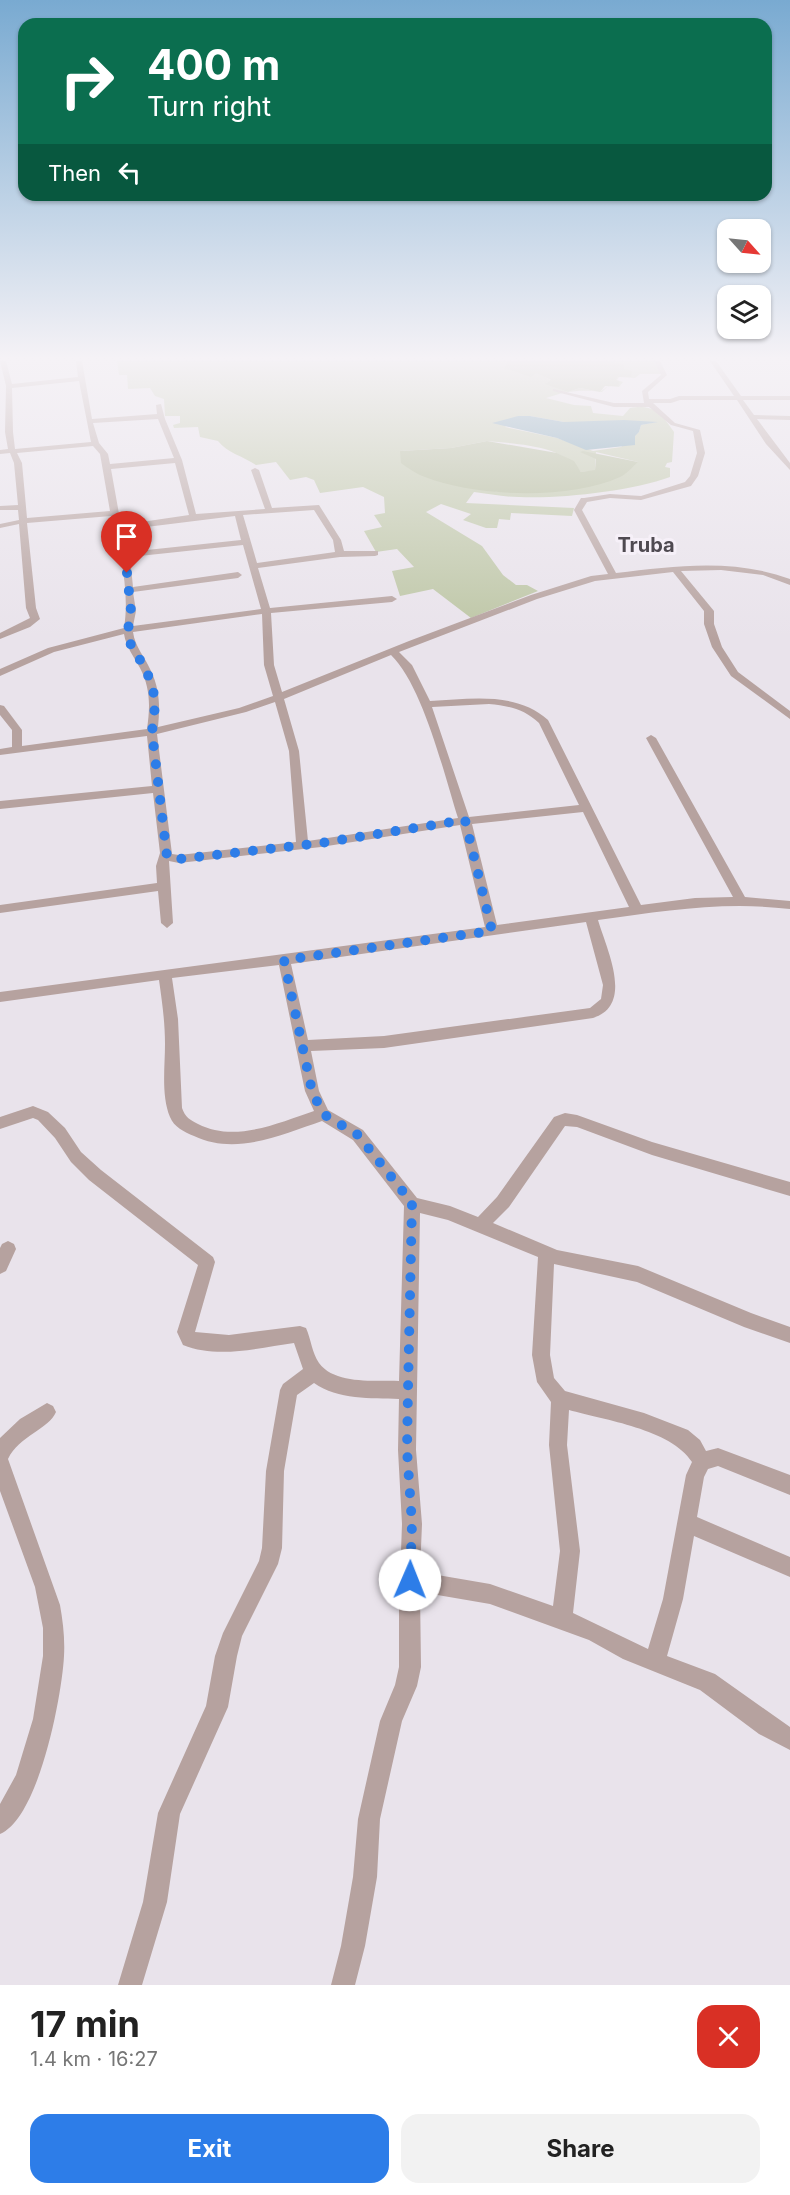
<!DOCTYPE html>
<html lang="en">
<head>
<meta charset="utf-8">
<style>
	body { margin:0; font-family:Inter,sans-serif; background:#f2f2f2; color:#222; height:100vh; display:flex; flex-direction:column; font-size:22px; white-space:nowrap }
	* { box-sizing:border-box; margin:0 }
	p { font-size:20px; color:#767676 }
	.icon { flex:none; width:33px; height:33px; fill:none; stroke:currentColor; stroke-width:2; stroke-linecap:round; stroke-linejoin:round }
	.map { position:relative; height:1985px; overflow:hidden }
	.sheet { display:flex; flex-direction:column; background:#fff; flex:1 }
	.sheet>* { flex:none }
	.guide { position:absolute; left:18px; top:18px; width:754px; height:183px; border-radius:18px; box-shadow:0 2px 4px #0004; background:#0b6e4f; color:#fff; overflow:hidden }
	.needle { width:39px; rotate:117deg }
	.buttons { position:absolute; left:717px; top:219px; display:grid; gap:12px }
	.buttons a { display:grid; place-items:center; width:54px; height:54px; border-radius:12px; background:#fff; box-shadow:0 2px 4px #0004; font-size:30px }
	.pin { position:absolute; display:grid; place-items:center; width:51px; height:51px; color:#fff; margin:-62px -26px; border-radius:50% 50% 50% 0; rotate:-45deg; box-shadow:0 0 6px #0007 }
	.pin .icon { rotate:45deg }
	.me { position:absolute; width:66px; margin:-33px; rotate:1deg; stroke-linejoin:round; filter:drop-shadow(0 0 4px #0008) }
	.turn { display:flex; align-items:center; gap:21px; height:126px; padding:0 30px; font-size:27px }
	.turn .icon { width:78px; height:78px; stroke-width:2.5 }
	.turn b { display:block; font-size:42px; line-height:51px }
	.then { display:flex; align-items:center; height:57px; padding:0 30px; background:#0003; gap:12px; font-size:22px }
	.round { display:grid; place-items:center; flex:none; width:63px; height:63px; border-radius:18px; background:#f2f2f2 }
	.overview { display:flex; align-items:center; justify-content:space-between; height:102px; padding:0 30px }
	h1 { font-size:36px; font-weight:700; line-height:45px }
	.primary-button { display:flex; gap:12px; margin-top:auto; padding:12px 30px }
	.primary-button a { flex:1; height:69px; border-radius:18px; background:#2d7de8; color:#fff; font-size:24px; font-weight:700; line-height:69px; text-align:center }
	.primary-button a+a { background:#f2f2f2; color:#222 }
	.map>svg:first-child { display:block }
</style>
</head>
<body>
<div class="map">
<svg width="790" height="1985" viewBox="0 0 790 1985">
	<rect width="100%" height="100%" fill="#e9e3eb"/>
	<path fill="#bdc6a5" fill-rule="evenodd" d="M117 361H508L504 368 536 372 552 381 546 383 568 392 580 388 600 392 616 380 624 368 607 361H654L661 374H640L635 378 619 377 617 380 623 382 619 387 608 386 602 392C582 389 565 391 546 398L574 405 591 406 593 413 623 416 630 408C654 404 661 413 674 432L672 462 667 463 665 467 670 468V477C632 491 561 499 519 497 504 497 489 494 474 492L466 503 574 508 572 516 511 513 510 520 499 519 497 528H486L463 520 471 514 441 504 426 512 482 546 503 575 516 585H527L538 591 471 618 433 589 400 596 392 571 414 567 397 549 376 552 364 531 382 527 374 515 385 513 384 497 363 487 320 493 314 480 306 477 290 480 276 462 256 465C243 456 227 453 218 441L200 437 198 427 174 428 173 425 180 423V416H165L164 399 155 396 150 388 128 389 127 375H119ZM518 416H530L564 422H656L641 425 639 432 621 447 593 451 557 438 505 427ZM487 441C517 444 564 445 581 472L595 471 596 452 638 462 497 492 400 451 451 448Z"/>
	<g fill="#adb791">
		<path d="M508 361H607L624 365V369L632 371 631 377H618L616 380 620 382 618 386H605L600 392 580 388 568 392 545 384 551 380 536 373 531 377 504 368Z"/>
		<path d="M487 441 557 453 574 461 581 472 595 470 596 459 580 452 583 451 638 462C632 467 627 474 620 477 569 500 477 497 425 477 416 474 408 468 401 463L400 451 451 448Z"/>
	</g>
	<path fill="#729caf" d="M518 416H530L564 422 624 420 658 422 641 425 639 432 635 436V445L586 450 557 438 492 423Z"/>
	<g fill="none" stroke-linecap="round" stroke-linejoin="round">
		<g fill="#b6a29f" fill-rule="evenodd">
			<path d="M0 361H6L12 384 78 377 76 361H82L92 419 157 414 156 405 161 404 165 419 182 460 196 514 265 509 251 470 255 468 259 470 272 508 319 505 341 540 344 551H378V555L375 556 340 557 258 568 270 608 392 596 397 599 392 602 271 613 274 665 282 692 409 641 531 595 591 576 608 574 574 510 581 498H584L610 494 641 496 685 482 690 476 697 453 693 431 671 425 649 407H614L553 391V389L614 403H644L642 391 661 375 654 361H660L667 375 648 392 649 399H670L679 396H734L710 361H716L741 396H790V400H743L754 415 790 416V420L757 419 790 463V470L766 444 737 400H680L671 403H653L675 423 700 430 705 453 698 476 691 486 641 500 610 498 587 502 582 510 616 573C675 566 733 558 790 579V585L763 575 721 570 681 571 714 611V624L722 647 738 672 790 711V719L731 676 712 647 704 624V611L673 572 595 581 537 599 399 652 412 665 430 701C470 699 516 691 548 720L641 905 695 898 733 897 646 738 651 735 656 738 745 897 790 901V909C723 901 665 911 598 920 606 948 635 1005 593 1018L384 1048 311 1051 319 1091 328 1110 363 1130 417 1198 450 1206 478 1217 497 1197 554 1117 565 1113 577 1115 652 1142 790 1182V1196L652 1155 577 1127 565 1126 509 1207 493 1223 557 1250 638 1266 751 1313 790 1327V1343L744 1327 637 1282 554 1264 550 1355 554 1378 565 1391 644 1413 688 1430 700 1440 706 1451 718 1448 790 1475V1495L718 1466 708 1469 704 1477 697 1517 790 1557V1577L694 1536 683 1599 667 1656 715 1674 790 1727V1750L759 1734 700 1690 623 1659 589 1640 490 1604 420 1592 421 1667 417 1686 402 1721 380 1819 377 1877 365 1946 355 1985H331L341 1946 353 1877 358 1819 380 1721 395 1685 399 1667V1607L402 1524 398 1450 399 1399C371 1398 338 1400 314 1383L297 1395 284 1471 282 1548 278 1564 242 1636 237 1656 228 1707 180 1814 167 1902 142 1985H118L143 1902 158 1813 206 1706 215 1656 223 1633 259 1561 262 1548 266 1471 280 1390 283 1384 303 1369 294 1343C258 1348 218 1359 183 1345L177 1332 198 1265 89 1180 71 1162 55 1138 38 1120 33 1118 0 1129V1117L33 1106 48 1112 65 1128 81 1152 101 1170 213 1257 215 1262 195 1332 229 1335 300 1326 306 1328C311 1339 312 1353 319 1363 335 1385 376 1380 399 1381L404 1206 353 1140 322 1121C281 1135 236 1156 194 1136 184 1132 174 1127 170 1117 161 1095 165 1067 165 1044 165 1022 162 1001 159 980L0 1002V992L485 927 460 825 321 847 179 863 169 861 173 923 167 928 161 923 158 891 0 913V905L157 883 156 866 160 853 153 793 0 809V801L152 786 147 736 0 755V749L12 747V730L0 715V705L4 706 22 730V746L147 729C150 708 151 689 140 668 134 657 126 647 124 634L54 652 0 676V669L48 648 124 628C130 591 120 551 111 516L27 523 36 608 40 619 30 627 0 639V633L30 618 26 608 19 524 0 528V524L19 520 18 510H0V506L18 505 14 463 10 453 0 454V450L8 449 5 432 6 386ZM79 381 91 442 15 449 13 432 12 388ZM158 419 174 458 110 464 108 454 99 443 93 423ZM93 446 100 454 110 511 27 518 22 463 17 453ZM175 463 189 515 121 525 111 469ZM314 510 333 540 335 552 257 563 243 515ZM235 516 241 540 128 552 122 530ZM243 545 261 609 133 626 136 611 133 592 238 578 242 575 238 572 133 587 130 557ZM262 614 264 665 273 696 239 708 158 727C160 707 160 690 151 671 145 657 135 647 133 632ZM391 655C423 686 444 774 458 818L308 841 299 751 284 699ZM275 702 289 751 296 842 179 855 172 854 157 734 246 712ZM489 704C509 706 524 709 539 723L579 805 469 817 432 707ZM583 812 629 907 497 925 472 824ZM586 922 603 985 601 999 590 1008 384 1036 308 1040 291 964ZM279 965 305 1091 314 1111C278 1123 235 1143 198 1124 190 1120 185 1117 182 1108L178 1019 172 978ZM420 1213 448 1220 538 1257 532 1355 537 1382 551 1402 549 1445 560 1551 553 1606 490 1584 420 1572 422 1524 416 1450ZM569 1410C604 1420 671 1429 692 1462L686 1475 663 1599 648 1649 573 1613 580 1551 567 1445Z"/>
			<path d="M8 1241 14 1244 16 1249 6 1271 0 1274V1248L2 1244Z"/>
			<path d="M47 1403 53 1406 56 1412C49 1429 19 1436 8 1459L60 1605C63 1622 65 1639 64 1656 62 1695 39 1818 0 1834V1804L16 1775 33 1719 43 1656V1628L35 1587 0 1491V1438L20 1419Z"/>
		</g>
	</g>
	<linearGradient id="sky" x2="0" y2="1"><stop stop-color="#79aad1"/><stop offset="0.56" stop-color="#f5f2f6"/><stop offset="1" stop-color="#f5f2f6" stop-opacity="0"/></linearGradient>
	<rect width="790" height="639" fill="url(#sky)"/>
	<g fill="none" stroke-linecap="round" stroke-linejoin="round">
		<path stroke="#2d7de8" stroke-width="10" stroke-dasharray="0 18" d="M127 573 131 611 128 630 130 643 146 670 153 688 155 706 152 732 167 857 179 859 321 843 465 820 492 931 284 960 312 1091 323 1114 358 1135 412 1203 408 1390 407 1450 412 1524 410 1580"/>
	</g>
	<g text-anchor="middle" stroke-width="6" stroke-linejoin="round" paint-order="stroke">
		<g font-size="20" font-weight="bold" fill="#4f4a51" stroke="#f6f0f8">
			<text x="646" y="552">Truba</text>
		</g>
	</g>
</svg>
<div class="buttons">
<a><svg class="needle" viewBox="-14 -14 28 28"><path d="M0-13l5 13h-10z" fill="#e53935"/><path d="M0 13l5-13h-10z" fill="#767676"/></svg></a>
<a><svg class="icon" aria-label="layers" viewBox="0 0 24 24"><path d="M12 4l9 5-9 5-9-5zM3 14l9 5 9-5"/></svg></a>
</div>
<div class="pin" style="left:127px;top:573px;background:#d93025"><svg class="icon" aria-label="arrive" viewBox="0 0 24 24"><path d="M6 21V4h12l-3 4 3 4H6"/></svg></div>
<svg class="me" style="left:410px;top:1580px" viewBox="-20 -20 40 40"><circle r="19" fill="#fff"/><path d="M0-13L10 11 0 6-10 11z" fill="#2d7de8"/></svg>
<div class="guide">
<div class="turn"><svg class="icon" aria-label="right" viewBox="0 0 24 24"><path d="M7 20v-9h11M14 6l5 5-5 5"/></svg><div><b>400 m</b>Turn right</div></div>
<div class="then">Then<svg class="icon" aria-label="left" viewBox="0 0 24 24"><path d="M17 20v-9H6M10 6l-5 5 5 5"/></svg></div>
</div>
</div>
<section class="sheet">
<div class="overview"><div><h1>17 min</h1><p>1.4 km · 16:27</p></div><a class="round" style="background:#d93025;color:#fff"><svg class="icon" aria-label="close" viewBox="0 0 24 24"><path d="M6 6l12 12M18 6L6 18"/></svg></a></div>
<div class="primary-button"><a>Exit</a><a>Share</a></div>
</section>
</body>
</html>
